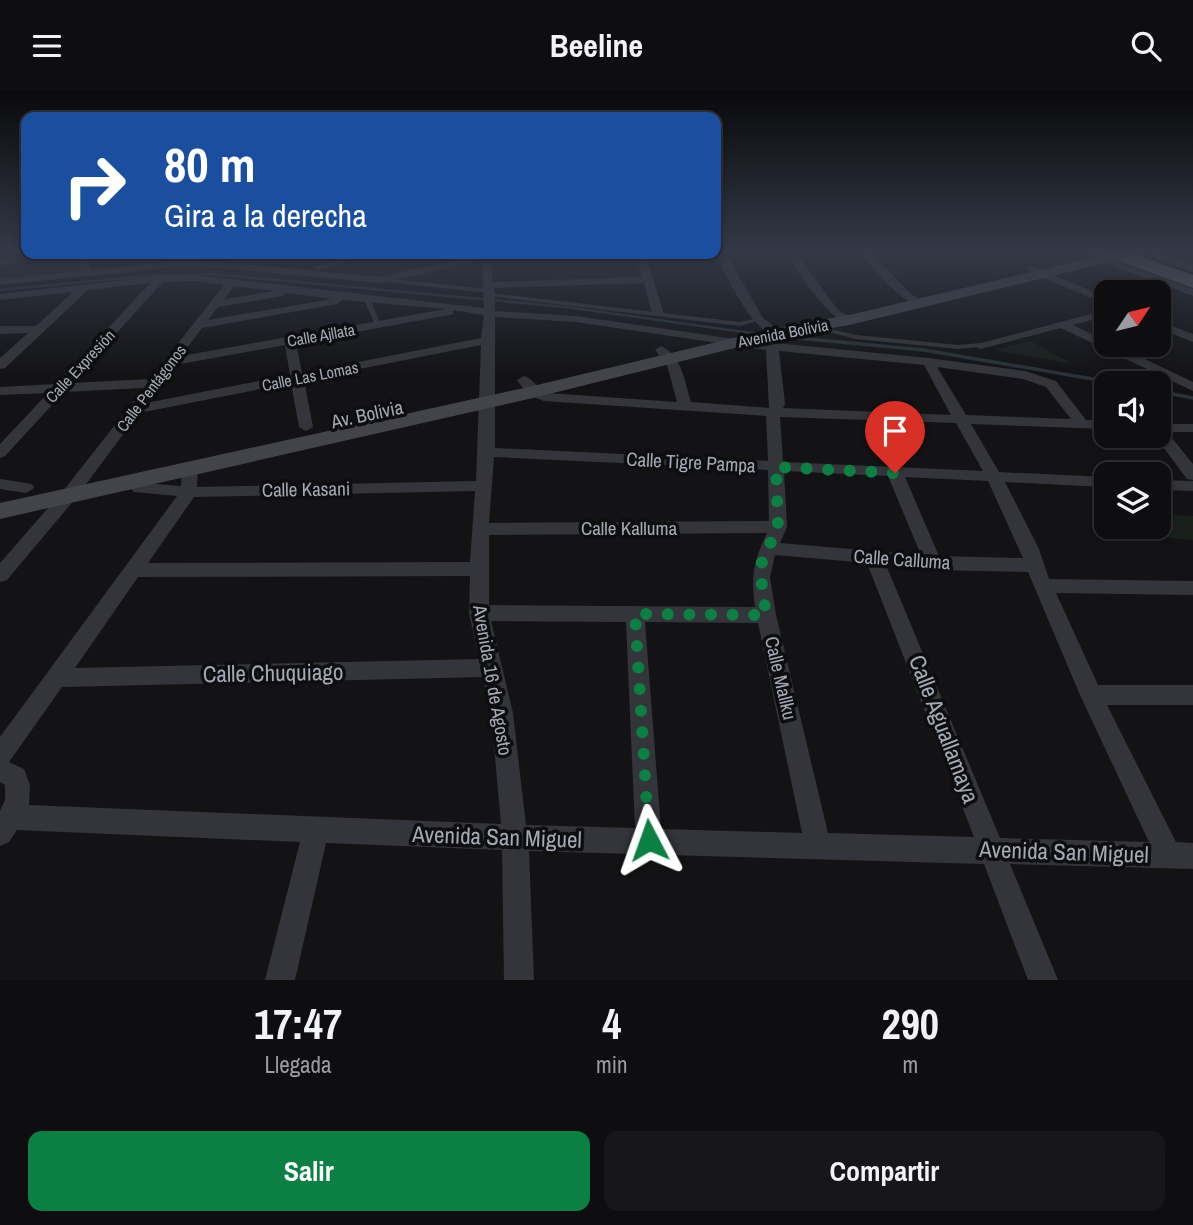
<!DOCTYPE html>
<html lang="es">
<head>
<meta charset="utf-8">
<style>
	body { margin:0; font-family:"Archivo Narrow",sans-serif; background:#171719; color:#f1f3f6; height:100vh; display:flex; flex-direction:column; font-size:26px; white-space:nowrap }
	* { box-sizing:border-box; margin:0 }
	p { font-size:23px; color:#9b9c9f }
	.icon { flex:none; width:38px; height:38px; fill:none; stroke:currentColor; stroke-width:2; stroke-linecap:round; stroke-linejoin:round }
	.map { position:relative; height:889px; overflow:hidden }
	.drawer { display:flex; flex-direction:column; background:#0e0e10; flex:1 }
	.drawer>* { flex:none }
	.guide { position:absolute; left:21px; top:21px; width:700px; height:147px; border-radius:14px; box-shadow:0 4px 10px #0003,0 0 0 2px #2e2e30; background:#1a4fa0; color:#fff; overflow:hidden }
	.needle { width:46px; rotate:55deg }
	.fabs { position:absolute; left:1094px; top:189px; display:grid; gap:14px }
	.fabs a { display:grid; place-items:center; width:77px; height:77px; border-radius:14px; background:#0e0e10; box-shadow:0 4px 10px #0003,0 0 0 2px #2e2e30; font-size:35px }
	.pin { position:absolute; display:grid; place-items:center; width:60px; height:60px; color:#fff; margin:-72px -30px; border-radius:50% 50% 50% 0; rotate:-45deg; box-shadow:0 0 7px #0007 }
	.pin .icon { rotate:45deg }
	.me { position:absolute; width:77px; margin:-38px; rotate:356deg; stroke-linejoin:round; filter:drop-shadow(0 0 5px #0008) }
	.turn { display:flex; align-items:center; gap:24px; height:147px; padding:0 28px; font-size:32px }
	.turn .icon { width:91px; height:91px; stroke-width:2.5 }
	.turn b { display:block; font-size:49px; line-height:60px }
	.eta { display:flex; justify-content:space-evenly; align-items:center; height:119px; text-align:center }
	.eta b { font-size:42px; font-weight:700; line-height:49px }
	.action { display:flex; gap:14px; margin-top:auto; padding:14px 28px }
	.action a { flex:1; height:80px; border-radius:14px; background:#0b8043; color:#fff; font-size:28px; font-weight:700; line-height:80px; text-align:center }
	.action a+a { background:#171719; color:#f1f3f6 }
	header { display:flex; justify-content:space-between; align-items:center; height:91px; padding:0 28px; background:#0e0e10; font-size:32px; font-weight:700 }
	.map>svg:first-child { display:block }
</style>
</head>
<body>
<header><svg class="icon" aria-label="menu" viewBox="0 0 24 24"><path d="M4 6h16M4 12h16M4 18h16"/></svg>Beeline<svg class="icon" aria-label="search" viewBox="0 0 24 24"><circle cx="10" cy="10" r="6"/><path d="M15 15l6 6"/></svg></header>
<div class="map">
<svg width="1193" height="889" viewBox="0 0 1193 889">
	<rect width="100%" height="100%" fill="#131315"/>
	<path fill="#1f1f22" d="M68 163H75L79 177 76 182 0 190V175Z"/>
	<g fill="#191f1a">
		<path d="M1030 250 1073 273 995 259Z"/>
		<path d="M1159 423 1193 425V449L1169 447 1159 434Z"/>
	</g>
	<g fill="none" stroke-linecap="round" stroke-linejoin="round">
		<g stroke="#293238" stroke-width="2.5">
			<path d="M1148 164 1193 180"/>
			<path d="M0 199 148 185 210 183 566 216 758 243"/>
			<path d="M777 245 806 248"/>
		</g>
		<g stroke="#293238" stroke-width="3.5">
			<path d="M787 246 924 259 1116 292"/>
			<path d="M1158 300 1193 307"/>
		</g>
		<g fill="#34353a" fill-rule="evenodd">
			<path d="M380 187 489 198 492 200 489 202 378 190V188Z"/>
			<path d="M490 202 740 231 758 227 761 229 740 235 488 205V203Z"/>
			<path d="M365 207 370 208 381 234 380 235 375 234 364 208Z"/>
			<path d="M814 234 856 244 958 254 980 252 983 254 980 256 958 258 856 248 812 237 811 236Z"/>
		</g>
		<g fill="#34353a" fill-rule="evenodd">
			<path d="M716 159H724L763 227 779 239V245C756 248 721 179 716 159Z"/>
			<path d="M784 159H794L838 219 853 227V231C828 234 798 178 784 159Z"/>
			<path d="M857 159H868L911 203 924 211V215C905 217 870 174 857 159Z"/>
			<path d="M1071 159H1085L1193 198V205Z"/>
			<path d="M1136 159H1151L1193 174V180Z"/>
			<path d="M37 163H58L0 175V169Z"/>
			<path d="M76 163H86L91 179 175 170 221 171 380 186 481 163 603 164 598 167 491 169 493 191 642 186 635 163H645L664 223 662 225 652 223 644 192 494 197 495 220 576 225 735 248 928 267 1025 280 1056 290 1086 329 1106 330V338L971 333 999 381 1106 386V396L1005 391 1039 458 1049 488 1193 490V504L1056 502 1098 594H1193V614H1107L1176 751 1193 752V778L1010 773 1058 889H1028L984 773 529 760 534 889H504L502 759 326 752 295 889H265L300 751 17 739 9 751 0 755V720L5 709V694L0 691V646L177 405 134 401 123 390 125 386H137L144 392 181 395 182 376 190 371 198 376 197 396 476 390 481 254 304 289 313 336 306 340 299 336 291 292 139 322 75 408 7 489 0 491V472L63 400 144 297 64 301 5 365 0 367V353L48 302 0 304V296L56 293 150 192 88 199 5 277 0 278V267L28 242 0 243V235H36L73 201 0 209V203L160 185 196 184 484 217 482 170 380 192 221 177 175 176 0 194V188L81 180ZM196 190 224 194 150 288 71 292 163 191ZM234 195 274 200 224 208ZM287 202 332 208 208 229 218 216 282 205ZM342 209 446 218 181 265 202 237 337 213ZM453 219 484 224 481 247 302 282 296 252 449 224 453 223ZM495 226 576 231 766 259 769 317 691 311C685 292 682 264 661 255L655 259 667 274 677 311 547 302C537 298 533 287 524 285L517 289 528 304 544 310 766 325 768 370 495 357ZM285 254 290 284 146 312 175 274ZM779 260 924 274 951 324 783 317 785 313ZM937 276 1023 288 1046 296 1071 328 966 324ZM780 326 956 332 983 380 783 371ZM494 366 768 379 769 430 489 432ZM784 380 888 385 921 464 780 452 787 436ZM905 386 988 390 1023 467 939 465ZM475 400 470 471 148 472 194 406ZM767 442C753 472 751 484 755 516L489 514V444ZM775 464 867 472 974 746 828 742 776 524 770 486ZM886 474 933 479 1028 481 1080 604 1149 751 1000 747ZM470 485 469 522 479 568 75 577 138 486ZM491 530 626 531 635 737 526 734 513 622ZM645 531 758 532 802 742 661 738ZM483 586 491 622 501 733 29 714 30 694 24 678 9 671 62 596Z"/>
			<path d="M259 163H278L242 172 237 169Z"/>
			<path d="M367 163H385L317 179 312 176Z"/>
			<path d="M1031 175 1106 206V213L1027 180V176Z"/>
			<path d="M1106 219V225L1073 234 1106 250V254H1115L1193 291V300L1061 237 980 258 974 254Z"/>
			<path d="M1158 230 1193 243V251L1158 237Z"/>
			<path d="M1158 333H1193V341H1167L1193 373V389L1187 388 1155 345H1158Z"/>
			<path d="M0 388 32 393 34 397 26 402 0 398Z"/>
			<path d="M1158 389 1193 390V400L1158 399Z"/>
		</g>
		<path fill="#42444a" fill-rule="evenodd" d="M1125 159H1150L1143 163 849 234 775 247 533 307 0 428V412L533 295 775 237 849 224Z"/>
		<path fill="#60636b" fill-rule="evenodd" d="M1096 159H1123L1193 184V197L1099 163Z"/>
	</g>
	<linearGradient id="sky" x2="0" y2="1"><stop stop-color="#0a0a0c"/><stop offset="0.56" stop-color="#333946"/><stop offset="1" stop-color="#333946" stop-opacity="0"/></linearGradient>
	<rect width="1193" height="284" fill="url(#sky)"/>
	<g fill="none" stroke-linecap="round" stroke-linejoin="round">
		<path stroke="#0b8043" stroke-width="12" stroke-dasharray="0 21.6" d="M649 749 635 523 766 524 761 486 762 470 778 436 776 376 895 382"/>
	</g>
	<g text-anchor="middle" stroke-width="7" stroke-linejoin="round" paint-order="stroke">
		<g font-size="16" fill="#a4aab5" stroke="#0e0e10">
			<text transform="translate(783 242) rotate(-11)" y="6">Avenida Bolivia</text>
			<text transform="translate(321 244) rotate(-10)" y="6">Calle Ajllata</text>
			<text transform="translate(80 275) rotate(-47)" y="6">Calle Expresión</text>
			<text transform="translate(310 285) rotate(-11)" y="6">Calle Las Lomas</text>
			<text transform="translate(151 297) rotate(-53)" y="6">Calle Pentágonos</text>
		</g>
		<g font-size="19" fill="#a4aab5" stroke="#0e0e10">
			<text transform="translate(367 323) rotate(-12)" y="7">Av. Bolivia</text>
			<text transform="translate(691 371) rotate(3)" y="7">Calle Tigre Pampa</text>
			<text transform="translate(306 398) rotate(-1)" y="7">Calle Kasani</text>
			<text x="629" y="444">Calle Kalluma</text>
			<text transform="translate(902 468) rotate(4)" y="7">Calle Calluma</text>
			<text transform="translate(781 587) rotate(77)" y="7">Calle Mallku</text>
			<text transform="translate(493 589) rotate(80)" y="7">Avenida 16 de Agosto</text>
		</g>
		<g font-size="23" fill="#a4aab5" stroke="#0e0e10">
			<text transform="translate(273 582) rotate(-1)" y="8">Calle Chuquiago</text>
			<text transform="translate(944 638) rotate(69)" y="8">Calle Aguallamaya</text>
			<text transform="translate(497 746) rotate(2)" y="8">Avenida San Miguel</text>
			<text transform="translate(1064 761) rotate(2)" y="8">Avenida San Miguel</text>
		</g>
	</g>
</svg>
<div class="fabs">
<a><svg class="needle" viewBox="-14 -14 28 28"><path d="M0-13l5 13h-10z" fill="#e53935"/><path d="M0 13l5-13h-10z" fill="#9b9c9f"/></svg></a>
<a><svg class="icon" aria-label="sound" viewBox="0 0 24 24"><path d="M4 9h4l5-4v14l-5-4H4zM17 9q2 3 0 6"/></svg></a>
<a><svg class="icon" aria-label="layers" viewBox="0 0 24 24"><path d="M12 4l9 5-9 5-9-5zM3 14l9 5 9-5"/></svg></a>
</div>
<div class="pin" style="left:895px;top:382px;background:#d93025"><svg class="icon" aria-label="arrive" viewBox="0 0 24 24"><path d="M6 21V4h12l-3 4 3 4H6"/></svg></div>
<svg class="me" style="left:649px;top:749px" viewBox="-20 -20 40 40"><path d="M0-17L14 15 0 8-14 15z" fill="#0b8043" stroke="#fff" stroke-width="4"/></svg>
<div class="guide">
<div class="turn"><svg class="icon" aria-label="right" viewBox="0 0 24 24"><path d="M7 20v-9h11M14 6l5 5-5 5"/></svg><div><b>80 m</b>Gira a la derecha</div></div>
</div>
</div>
<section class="drawer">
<div class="eta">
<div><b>17:47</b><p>Llegada</p></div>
<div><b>4</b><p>min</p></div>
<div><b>290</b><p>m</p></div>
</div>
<div class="action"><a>Salir</a><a>Compartir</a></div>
</section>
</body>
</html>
